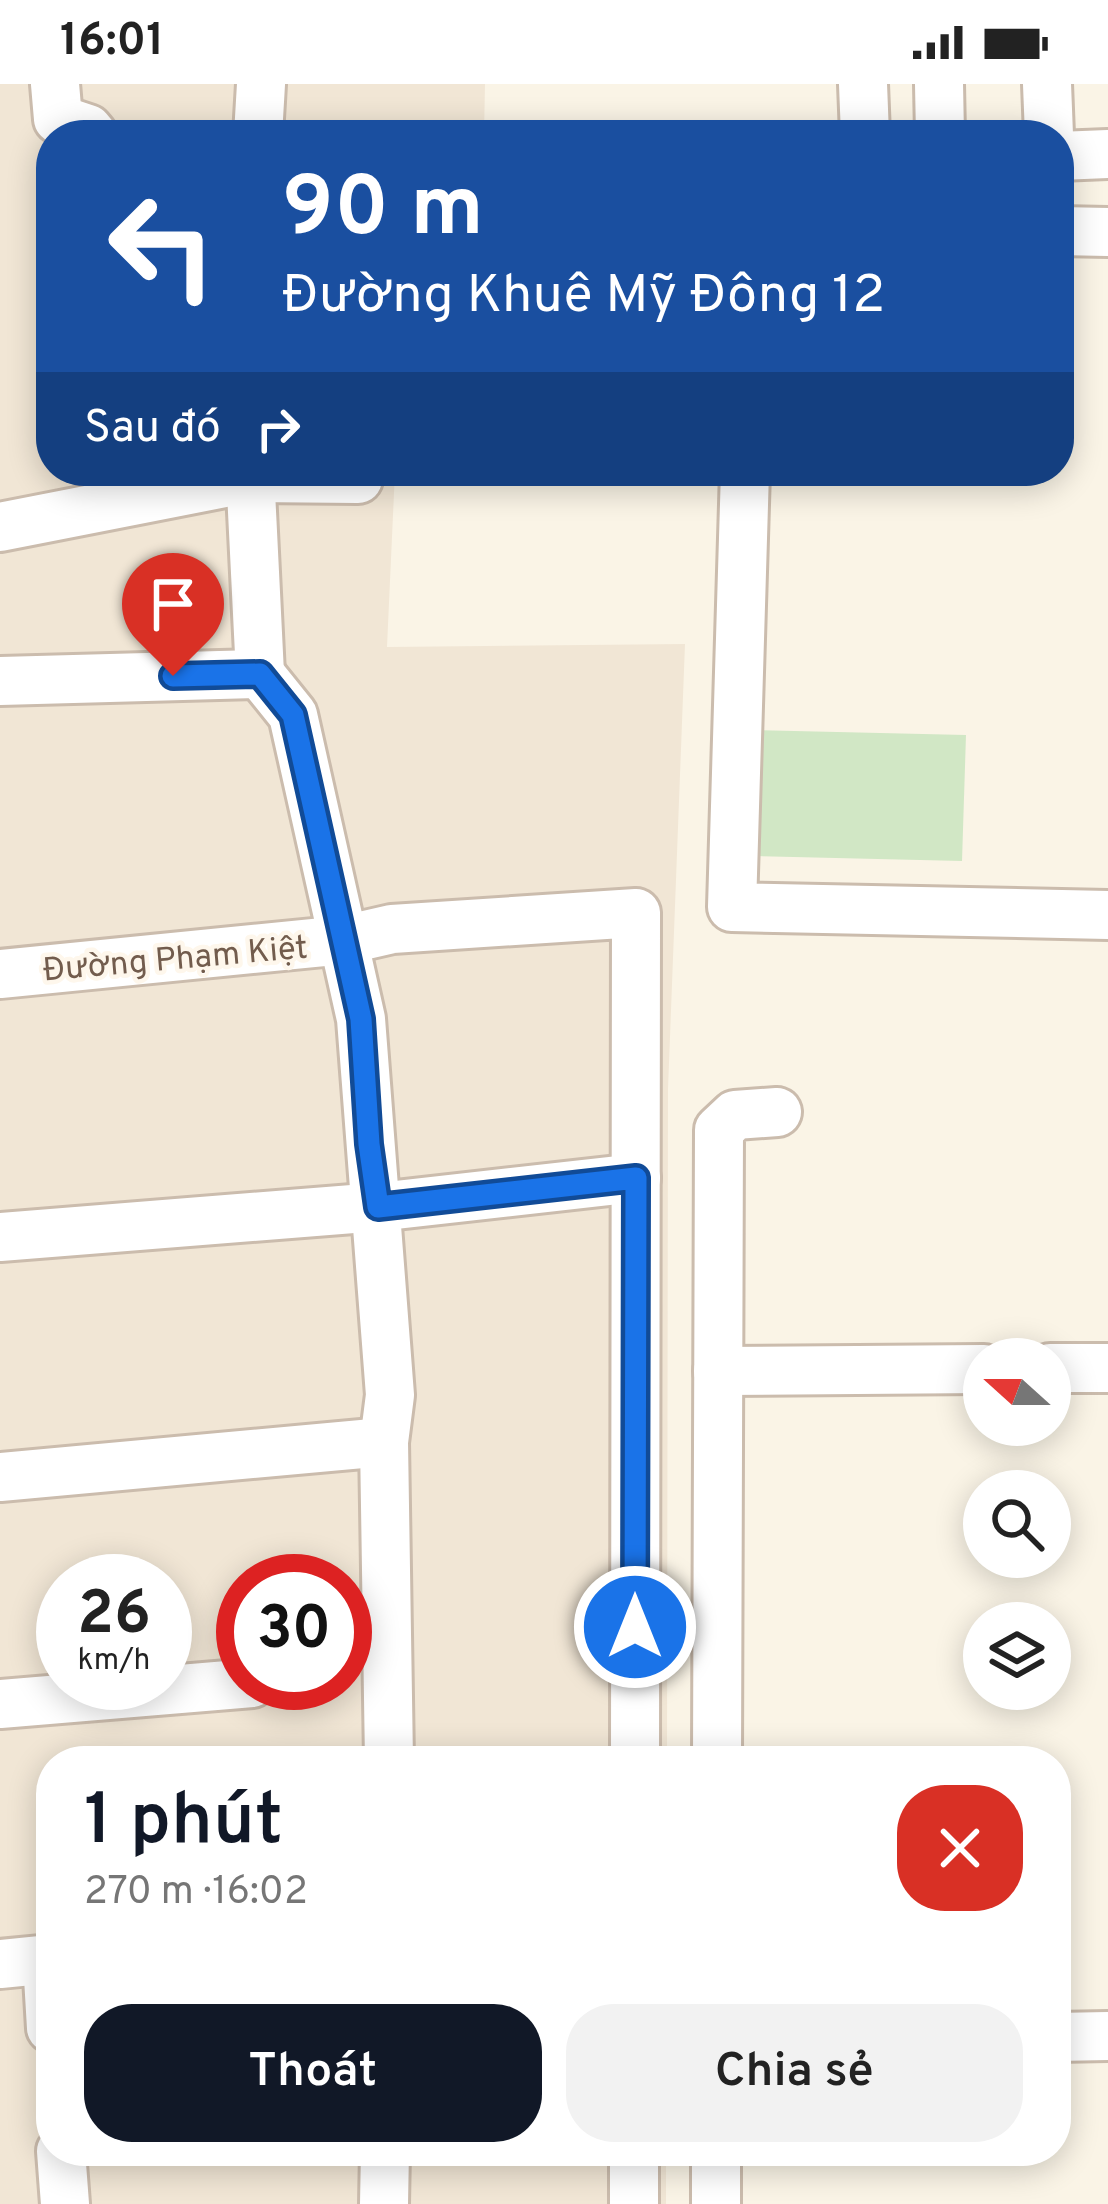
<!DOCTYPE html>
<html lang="vi">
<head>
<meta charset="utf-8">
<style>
	body { margin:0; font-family:Overpass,sans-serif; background:#f2f2f2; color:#222; height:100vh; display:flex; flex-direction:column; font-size:45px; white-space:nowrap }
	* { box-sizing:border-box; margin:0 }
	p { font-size:39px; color:#767676 }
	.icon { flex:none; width:66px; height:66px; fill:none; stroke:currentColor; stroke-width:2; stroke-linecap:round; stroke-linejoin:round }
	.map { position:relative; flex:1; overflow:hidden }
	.sheet { position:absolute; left:36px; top:1662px; width:1035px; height:420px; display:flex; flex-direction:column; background:#fff; border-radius:48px; box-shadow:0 6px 30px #0003 }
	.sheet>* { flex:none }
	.banner { position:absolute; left:36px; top:36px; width:1038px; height:366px; border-radius:48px; box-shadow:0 6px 30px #0003; background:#1a4fa0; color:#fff; overflow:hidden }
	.needle { width:78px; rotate:291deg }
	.tools { position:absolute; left:963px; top:1254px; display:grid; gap:24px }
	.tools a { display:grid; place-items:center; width:108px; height:108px; border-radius:50%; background:#fff; box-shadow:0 6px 30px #0003; font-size:60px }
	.speed { position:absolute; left:36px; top:1470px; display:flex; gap:24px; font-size:60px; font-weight:700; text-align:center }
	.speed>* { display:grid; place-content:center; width:156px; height:156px; border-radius:50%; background:#fff; box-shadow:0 6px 30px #0003; line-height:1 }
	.speed small { font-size:30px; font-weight:400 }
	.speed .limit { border:18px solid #d22; background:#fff; color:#111 }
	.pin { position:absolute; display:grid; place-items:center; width:102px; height:102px; color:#fff; margin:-123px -51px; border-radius:50% 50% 50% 0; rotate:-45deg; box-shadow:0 0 12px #0007 }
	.pin .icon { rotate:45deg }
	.me { position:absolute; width:132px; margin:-66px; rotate:0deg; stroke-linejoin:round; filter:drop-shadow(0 0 9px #0008) }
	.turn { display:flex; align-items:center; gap:42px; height:252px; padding:0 48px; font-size:54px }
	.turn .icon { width:156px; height:156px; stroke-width:2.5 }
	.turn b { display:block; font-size:84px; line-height:102px }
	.then { display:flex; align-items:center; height:114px; padding:0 48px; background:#0003; gap:24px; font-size:45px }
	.round { display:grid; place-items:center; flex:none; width:126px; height:126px; border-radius:48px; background:#f2f2f2 }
	.summary { display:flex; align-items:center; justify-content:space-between; height:204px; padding:0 48px }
	h1 { font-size:72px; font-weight:600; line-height:90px; color:#111827 }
	.action { display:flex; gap:24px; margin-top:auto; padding:24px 48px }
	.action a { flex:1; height:138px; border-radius:48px; background:#111827; color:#fff; font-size:48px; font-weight:600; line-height:138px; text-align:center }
	.action a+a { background:#f2f2f2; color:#222 }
	.status { display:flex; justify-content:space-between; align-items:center; height:84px; padding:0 60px; background:#fff; direction:ltr }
	.status svg { height:33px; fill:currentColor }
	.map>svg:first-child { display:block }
</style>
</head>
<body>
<div class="status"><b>16:01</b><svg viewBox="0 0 49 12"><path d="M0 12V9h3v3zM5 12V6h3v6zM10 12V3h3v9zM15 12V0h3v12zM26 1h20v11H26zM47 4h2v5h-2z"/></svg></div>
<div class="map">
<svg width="1108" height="2120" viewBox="0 0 1108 2120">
	<rect width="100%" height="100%" fill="#faf4e6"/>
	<path fill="#f1e6d5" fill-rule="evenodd" d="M0 0H485L484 51H51V387H395L387 563 685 560 668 1005 667 1677H51V2067H666V2120H0ZM63 1497H165V1599H63ZM243 1497H345V1599H243Z"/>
	<path fill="#d1e7c5" d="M756 646 966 651 962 777 753 772Z"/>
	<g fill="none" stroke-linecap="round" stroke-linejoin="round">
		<g stroke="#cbbcad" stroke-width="54">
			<g id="minor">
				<path d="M55 0 58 35 88 45 93 51"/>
				<path d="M863 0 865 51"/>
				<path d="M939 0 940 51"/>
				<path d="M1047 0 1049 51"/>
				<path d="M258 51 261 0"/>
				<path d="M1059 72 1108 70"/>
				<path d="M1059 147 1108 148"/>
				<path d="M250 387 260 590"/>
				<path d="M745 387 732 823 1108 831"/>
				<path d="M0 443 250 394 358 395"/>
				<path d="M260 590 293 631 361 935 390 1311 384 1358 389 1677"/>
				<path d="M0 597 260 590"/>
				<path d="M0 890 344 856 392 845 636 829 635 1677"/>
				<path d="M0 1153 378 1123 636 1094"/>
				<path d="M1050 1284H1108"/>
				<path d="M718 1287 984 1285"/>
				<path d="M0 1393 384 1358"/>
				<path d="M0 1620 252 1599"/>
				<path d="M717 1677 719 1046 735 1031 777 1028"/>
				<path d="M47 1876 51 1944"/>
				<path d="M0 1880 51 1875"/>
				<path d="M1056 1953 1108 1952"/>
				<path d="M61 2067 65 2120"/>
				<path d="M384 2120 385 2067"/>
				<path d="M634 2120V2067"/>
				<path d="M716 2120V2067"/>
			</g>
		</g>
		<use href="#minor" stroke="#fff" stroke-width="48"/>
	</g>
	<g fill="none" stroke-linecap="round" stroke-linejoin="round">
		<g stroke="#114b97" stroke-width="30">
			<path id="route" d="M173 592 260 590 293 631 361 935 369 1060 378 1123 636 1094 635 1543"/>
		</g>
		<use href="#route" stroke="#1a73e8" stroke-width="21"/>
	</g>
	<g text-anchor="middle" stroke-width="9" stroke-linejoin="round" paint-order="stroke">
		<g font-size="33" fill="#725c4d" stroke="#fef7ec">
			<text transform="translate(175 873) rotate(-5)" y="12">Đường Phạm Kiệt</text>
		</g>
	</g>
</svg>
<div class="tools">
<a><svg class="needle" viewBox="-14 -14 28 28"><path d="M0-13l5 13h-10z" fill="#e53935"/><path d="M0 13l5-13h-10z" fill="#767676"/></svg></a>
<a><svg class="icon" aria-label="search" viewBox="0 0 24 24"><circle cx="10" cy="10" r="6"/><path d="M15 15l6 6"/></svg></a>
<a><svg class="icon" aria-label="layers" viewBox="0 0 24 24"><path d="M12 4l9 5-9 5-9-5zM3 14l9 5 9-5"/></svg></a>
</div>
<div class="speed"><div>26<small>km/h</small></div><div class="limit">30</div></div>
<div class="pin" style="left:173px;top:592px;background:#d93025"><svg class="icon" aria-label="arrive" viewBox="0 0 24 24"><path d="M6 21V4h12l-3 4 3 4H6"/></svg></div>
<svg class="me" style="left:635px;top:1543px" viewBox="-20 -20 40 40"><circle r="17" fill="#1a73e8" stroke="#fff" stroke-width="3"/><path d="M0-11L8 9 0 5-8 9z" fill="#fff"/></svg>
<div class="banner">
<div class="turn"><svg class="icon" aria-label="left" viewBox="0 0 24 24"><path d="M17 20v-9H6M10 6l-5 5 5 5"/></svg><div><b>90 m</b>Đường Khuê Mỹ Đông 12</div></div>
<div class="then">Sau đó<svg class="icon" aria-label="right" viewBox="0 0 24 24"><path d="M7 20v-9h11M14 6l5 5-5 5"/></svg></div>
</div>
<section class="sheet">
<div class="summary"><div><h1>1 phút</h1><p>270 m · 16:02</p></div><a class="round" style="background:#d93025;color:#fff"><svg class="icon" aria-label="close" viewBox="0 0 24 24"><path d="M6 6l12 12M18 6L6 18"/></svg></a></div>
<div class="action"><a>Thoát</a><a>Chia sẻ</a></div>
</section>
</div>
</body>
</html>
